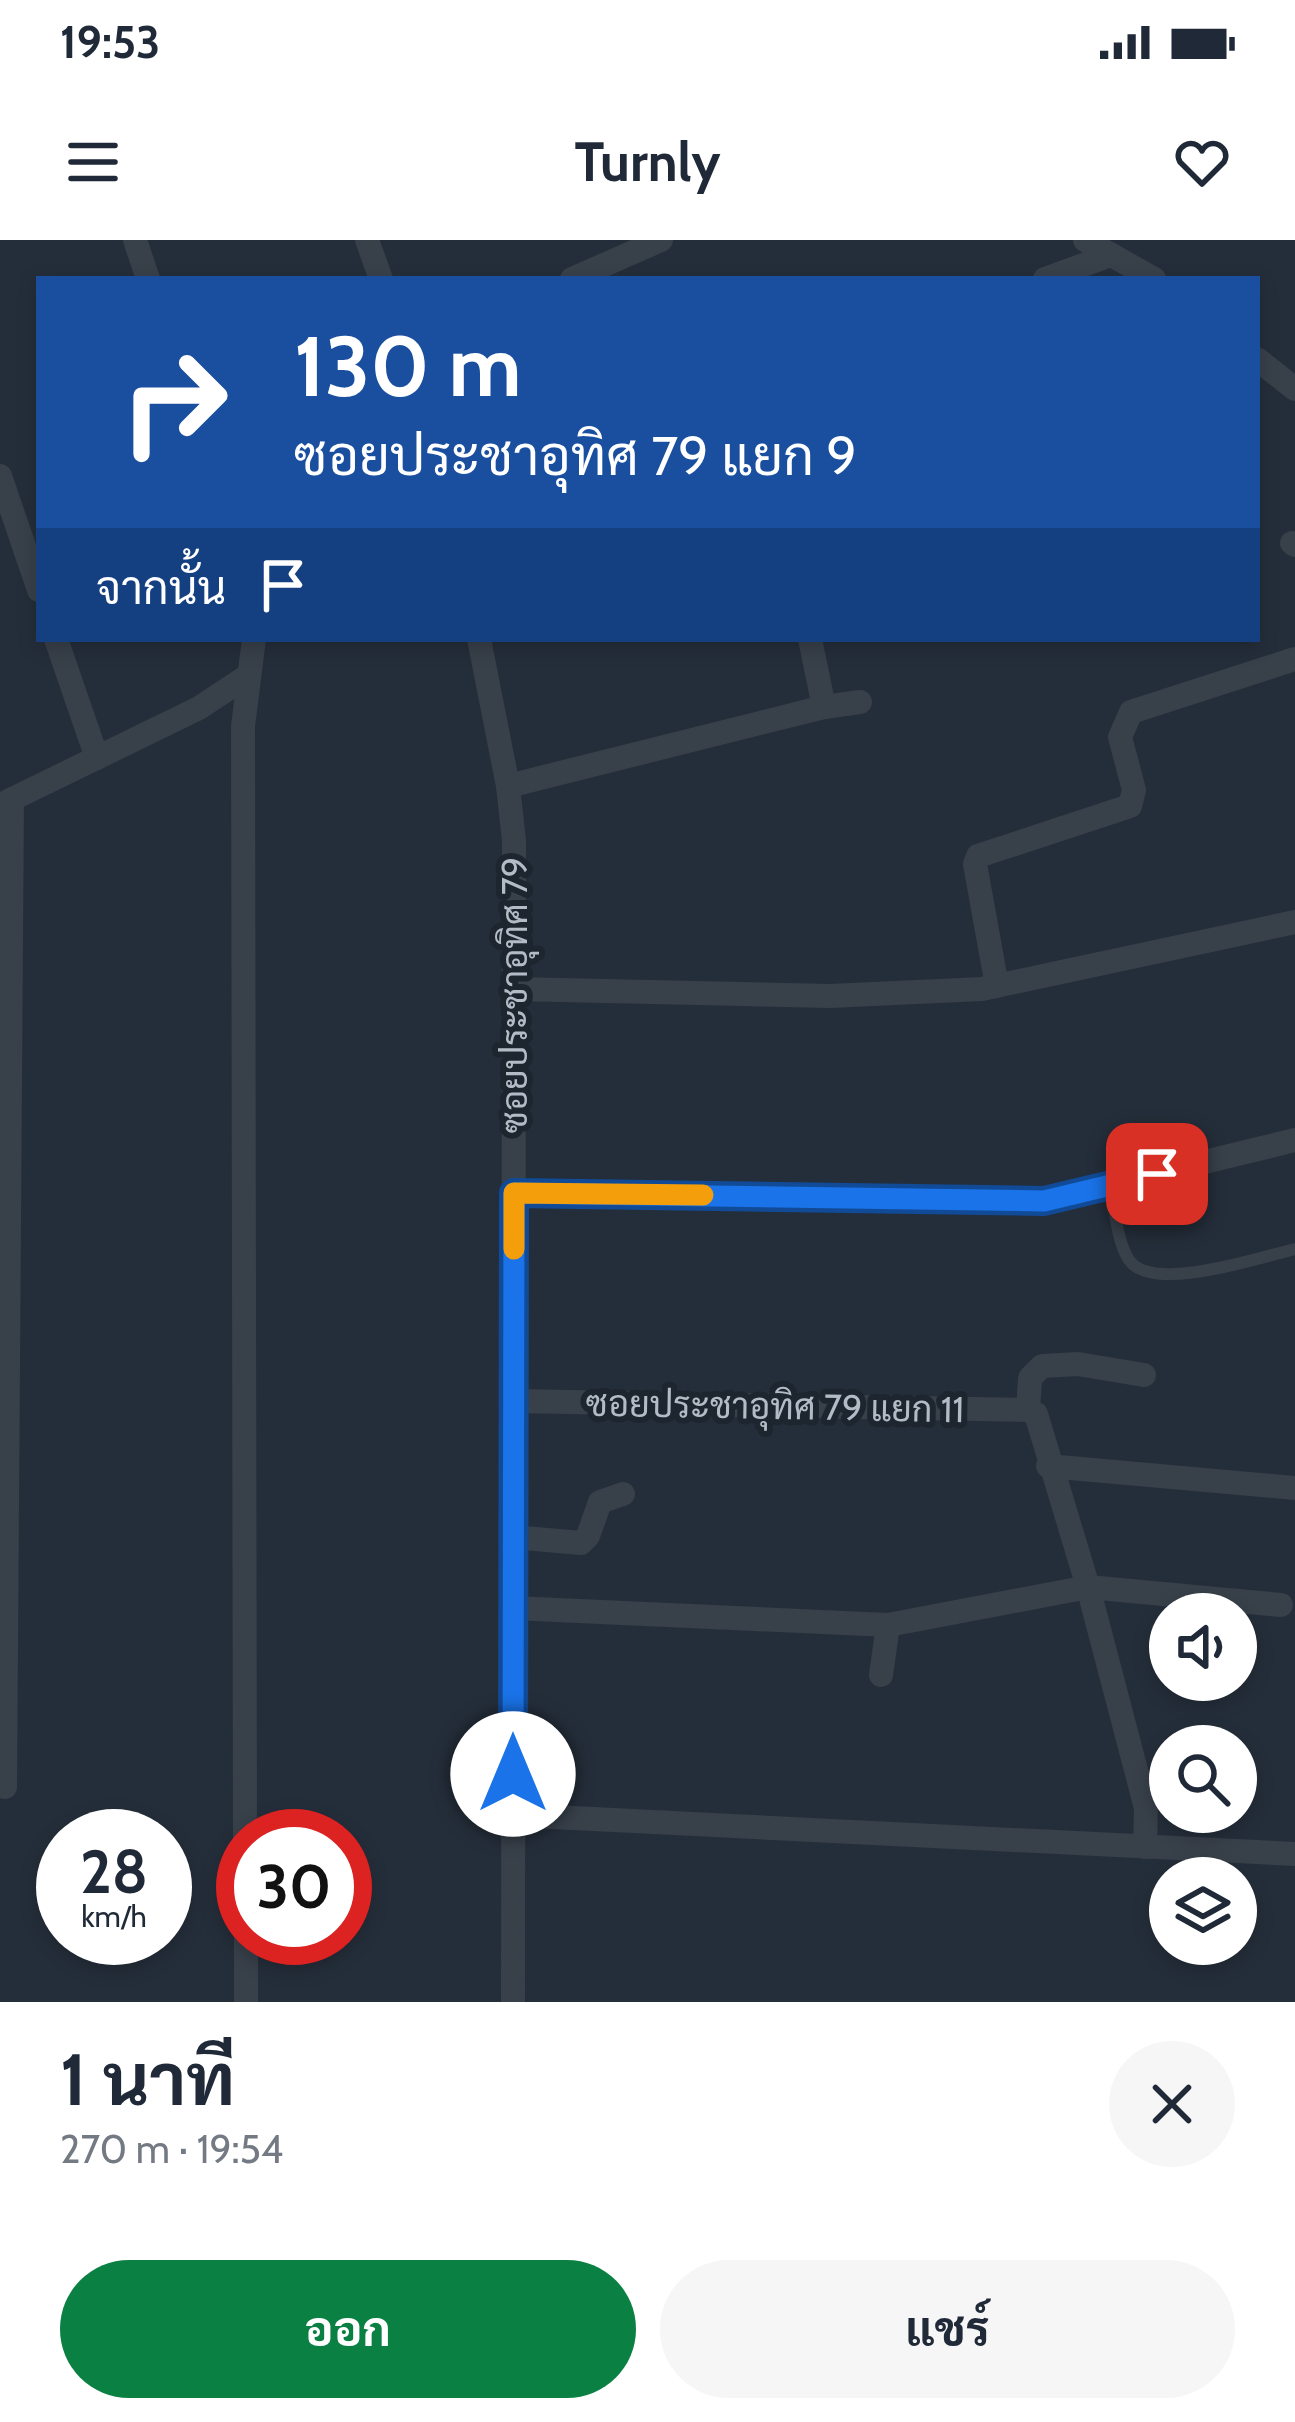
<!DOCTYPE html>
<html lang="th">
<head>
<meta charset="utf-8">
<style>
	body { margin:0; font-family:Cabin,Sarabun,sans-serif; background:#f6f6f7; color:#1f2937; height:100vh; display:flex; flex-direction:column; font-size:45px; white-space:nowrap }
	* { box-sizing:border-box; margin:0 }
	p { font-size:39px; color:#747a83 }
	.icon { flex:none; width:66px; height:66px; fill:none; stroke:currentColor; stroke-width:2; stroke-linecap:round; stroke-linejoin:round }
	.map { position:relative; height:1762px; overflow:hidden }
	.side { display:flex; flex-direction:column; background:#fff; flex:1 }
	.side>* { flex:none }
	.banner { position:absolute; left:36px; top:36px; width:1224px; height:366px; border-radius:0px; box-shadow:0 6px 18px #0003; background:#1a4fa0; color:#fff; overflow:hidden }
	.fabs { position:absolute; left:1149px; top:1353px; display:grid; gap:24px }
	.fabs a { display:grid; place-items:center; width:108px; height:108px; border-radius:50%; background:#fff; box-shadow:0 6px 18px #0003; font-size:60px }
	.speed { position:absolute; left:36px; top:1569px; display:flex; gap:24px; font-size:60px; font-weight:700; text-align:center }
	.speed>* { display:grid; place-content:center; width:156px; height:156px; border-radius:50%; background:#fff; box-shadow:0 6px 18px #0003; line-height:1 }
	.speed small { font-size:30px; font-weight:400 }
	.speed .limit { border:18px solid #d22; background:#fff; color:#111 }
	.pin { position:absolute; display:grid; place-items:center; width:102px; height:102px; color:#fff; margin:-51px; border-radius:24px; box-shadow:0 6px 18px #0006 }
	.me { position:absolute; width:132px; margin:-66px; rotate:0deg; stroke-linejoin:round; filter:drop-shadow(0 0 9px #0008) }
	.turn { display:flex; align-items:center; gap:42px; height:252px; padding:0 60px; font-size:54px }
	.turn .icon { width:156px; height:156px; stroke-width:2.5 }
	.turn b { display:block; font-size:84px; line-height:102px }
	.then { display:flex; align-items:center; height:114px; padding:0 60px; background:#0003; gap:24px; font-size:45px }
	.round { display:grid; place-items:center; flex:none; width:126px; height:126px; border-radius:63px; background:#f6f6f7 }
	.overview { display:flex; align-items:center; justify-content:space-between; height:204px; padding:0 60px }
	h1 { font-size:72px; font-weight:700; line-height:90px }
	.action { display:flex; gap:24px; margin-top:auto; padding:24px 60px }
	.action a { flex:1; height:138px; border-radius:72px; background:#0b8043; color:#fff; font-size:48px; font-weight:700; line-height:138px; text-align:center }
	.action a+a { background:#f6f6f7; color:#1f2937 }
	.status { display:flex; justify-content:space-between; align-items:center; height:84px; padding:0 60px; background:#fff; direction:ltr }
	.status svg { height:33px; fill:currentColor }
	header { display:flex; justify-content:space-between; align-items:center; height:156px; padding:0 60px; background:#fff; font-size:54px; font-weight:700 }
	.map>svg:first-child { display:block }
</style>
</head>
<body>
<div class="status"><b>19:53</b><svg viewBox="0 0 49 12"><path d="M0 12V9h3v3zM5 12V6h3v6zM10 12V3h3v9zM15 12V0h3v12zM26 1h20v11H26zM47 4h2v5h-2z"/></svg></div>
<header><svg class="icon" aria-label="menu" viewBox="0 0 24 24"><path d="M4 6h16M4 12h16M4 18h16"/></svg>Turnly<svg class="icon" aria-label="heart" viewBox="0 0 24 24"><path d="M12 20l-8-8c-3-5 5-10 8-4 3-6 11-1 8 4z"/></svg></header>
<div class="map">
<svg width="1295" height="1762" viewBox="0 0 1295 1762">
	<rect width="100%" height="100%" fill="#242e3a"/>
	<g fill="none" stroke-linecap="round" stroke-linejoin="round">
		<path stroke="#38404a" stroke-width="12" d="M1111 945C1115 967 1116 1000 1129 1020 1152 1054 1261 1017 1295 1009"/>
		<g stroke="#38404a" stroke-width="24">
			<path d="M135 0 148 39"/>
			<path d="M367 0 381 39"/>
			<path d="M1085 0 1154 39"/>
			<path d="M572 39 661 0"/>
			<path d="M1045 39 1108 16"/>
			<path d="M1257 119 1295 149"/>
			<path d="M0 236 39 350"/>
			<path d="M1292 303 1295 305"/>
			<path d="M56 399 97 518"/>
			<path d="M479 399 508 546 514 601 513 1762"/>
			<path d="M810 399 824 467"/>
			<path d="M508 546 824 467 860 462"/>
			<path d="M2 564 199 468 249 435"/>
			<path d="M997 746 975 624 978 616 1130 566 1134 550 1120 497 1131 472 1295 419"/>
			<path d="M514 749 830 756 982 749 1295 682"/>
			<path d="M514 953 1044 961 1295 900"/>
			<path d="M514 1161 1028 1170 1036 1174 1088 1347 1146 1568 1145 1607"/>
			<path d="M1028 1170 1030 1138 1042 1126 1078 1124 1144 1135"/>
			<path d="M1048 1226 1295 1248"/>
			<path d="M513 1297 581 1303 588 1296 600 1262 623 1254"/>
			<path d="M513 1368 888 1385 1088 1347 1281 1365"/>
			<path d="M881 1435 888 1385"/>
			<path d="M5 1547 12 559"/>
			<path d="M513 1575 1295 1614"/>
			<path d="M245 1596 243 486 254 399"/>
			<path d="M246 1698V1762"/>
		</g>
	</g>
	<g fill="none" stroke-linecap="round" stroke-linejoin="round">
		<g stroke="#114b97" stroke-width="30">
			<path id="route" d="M513 1534 514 953 1044 961 1157 934"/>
		</g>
		<use href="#route" stroke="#1a73e8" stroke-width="21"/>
		<path stroke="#f59e0b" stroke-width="21" d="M514 1009V953L703 955"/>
	</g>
	<g text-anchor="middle" stroke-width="12" stroke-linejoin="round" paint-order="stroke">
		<g font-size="36" fill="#b3bbc6" stroke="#1d252f">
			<text transform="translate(514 755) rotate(-90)" y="13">ซอยประชาอุทิศ 79</text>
			<text transform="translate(775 1166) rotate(1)" y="13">ซอยประชาอุทิศ 79 แยก 11</text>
		</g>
	</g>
</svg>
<div class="fabs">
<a><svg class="icon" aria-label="sound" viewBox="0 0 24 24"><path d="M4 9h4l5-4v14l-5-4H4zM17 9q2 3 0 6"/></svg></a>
<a><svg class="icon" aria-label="search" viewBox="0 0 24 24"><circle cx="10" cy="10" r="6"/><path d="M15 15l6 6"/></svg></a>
<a><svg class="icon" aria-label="layers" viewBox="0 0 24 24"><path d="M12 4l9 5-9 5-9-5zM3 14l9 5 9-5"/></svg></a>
</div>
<div class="speed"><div>28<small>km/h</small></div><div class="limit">30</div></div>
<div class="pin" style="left:1157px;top:934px;background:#d93025"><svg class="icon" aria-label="arrive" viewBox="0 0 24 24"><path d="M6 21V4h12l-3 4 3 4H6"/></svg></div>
<svg class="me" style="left:513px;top:1534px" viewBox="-20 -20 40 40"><circle r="19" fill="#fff"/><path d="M0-13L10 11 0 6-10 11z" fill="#1a73e8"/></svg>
<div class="banner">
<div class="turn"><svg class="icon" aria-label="right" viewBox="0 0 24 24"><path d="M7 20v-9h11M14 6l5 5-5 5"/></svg><div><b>130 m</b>ซอยประชาอุทิศ 79 แยก 9</div></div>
<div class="then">จากนั้น<svg class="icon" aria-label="arrive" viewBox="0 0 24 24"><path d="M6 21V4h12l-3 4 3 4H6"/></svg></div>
</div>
</div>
<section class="side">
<div class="overview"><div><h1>1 นาที</h1><p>270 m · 19:54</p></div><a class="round"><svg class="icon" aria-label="close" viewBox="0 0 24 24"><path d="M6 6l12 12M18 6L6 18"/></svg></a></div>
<div class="action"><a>ออก</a><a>แชร์</a></div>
</section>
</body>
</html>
